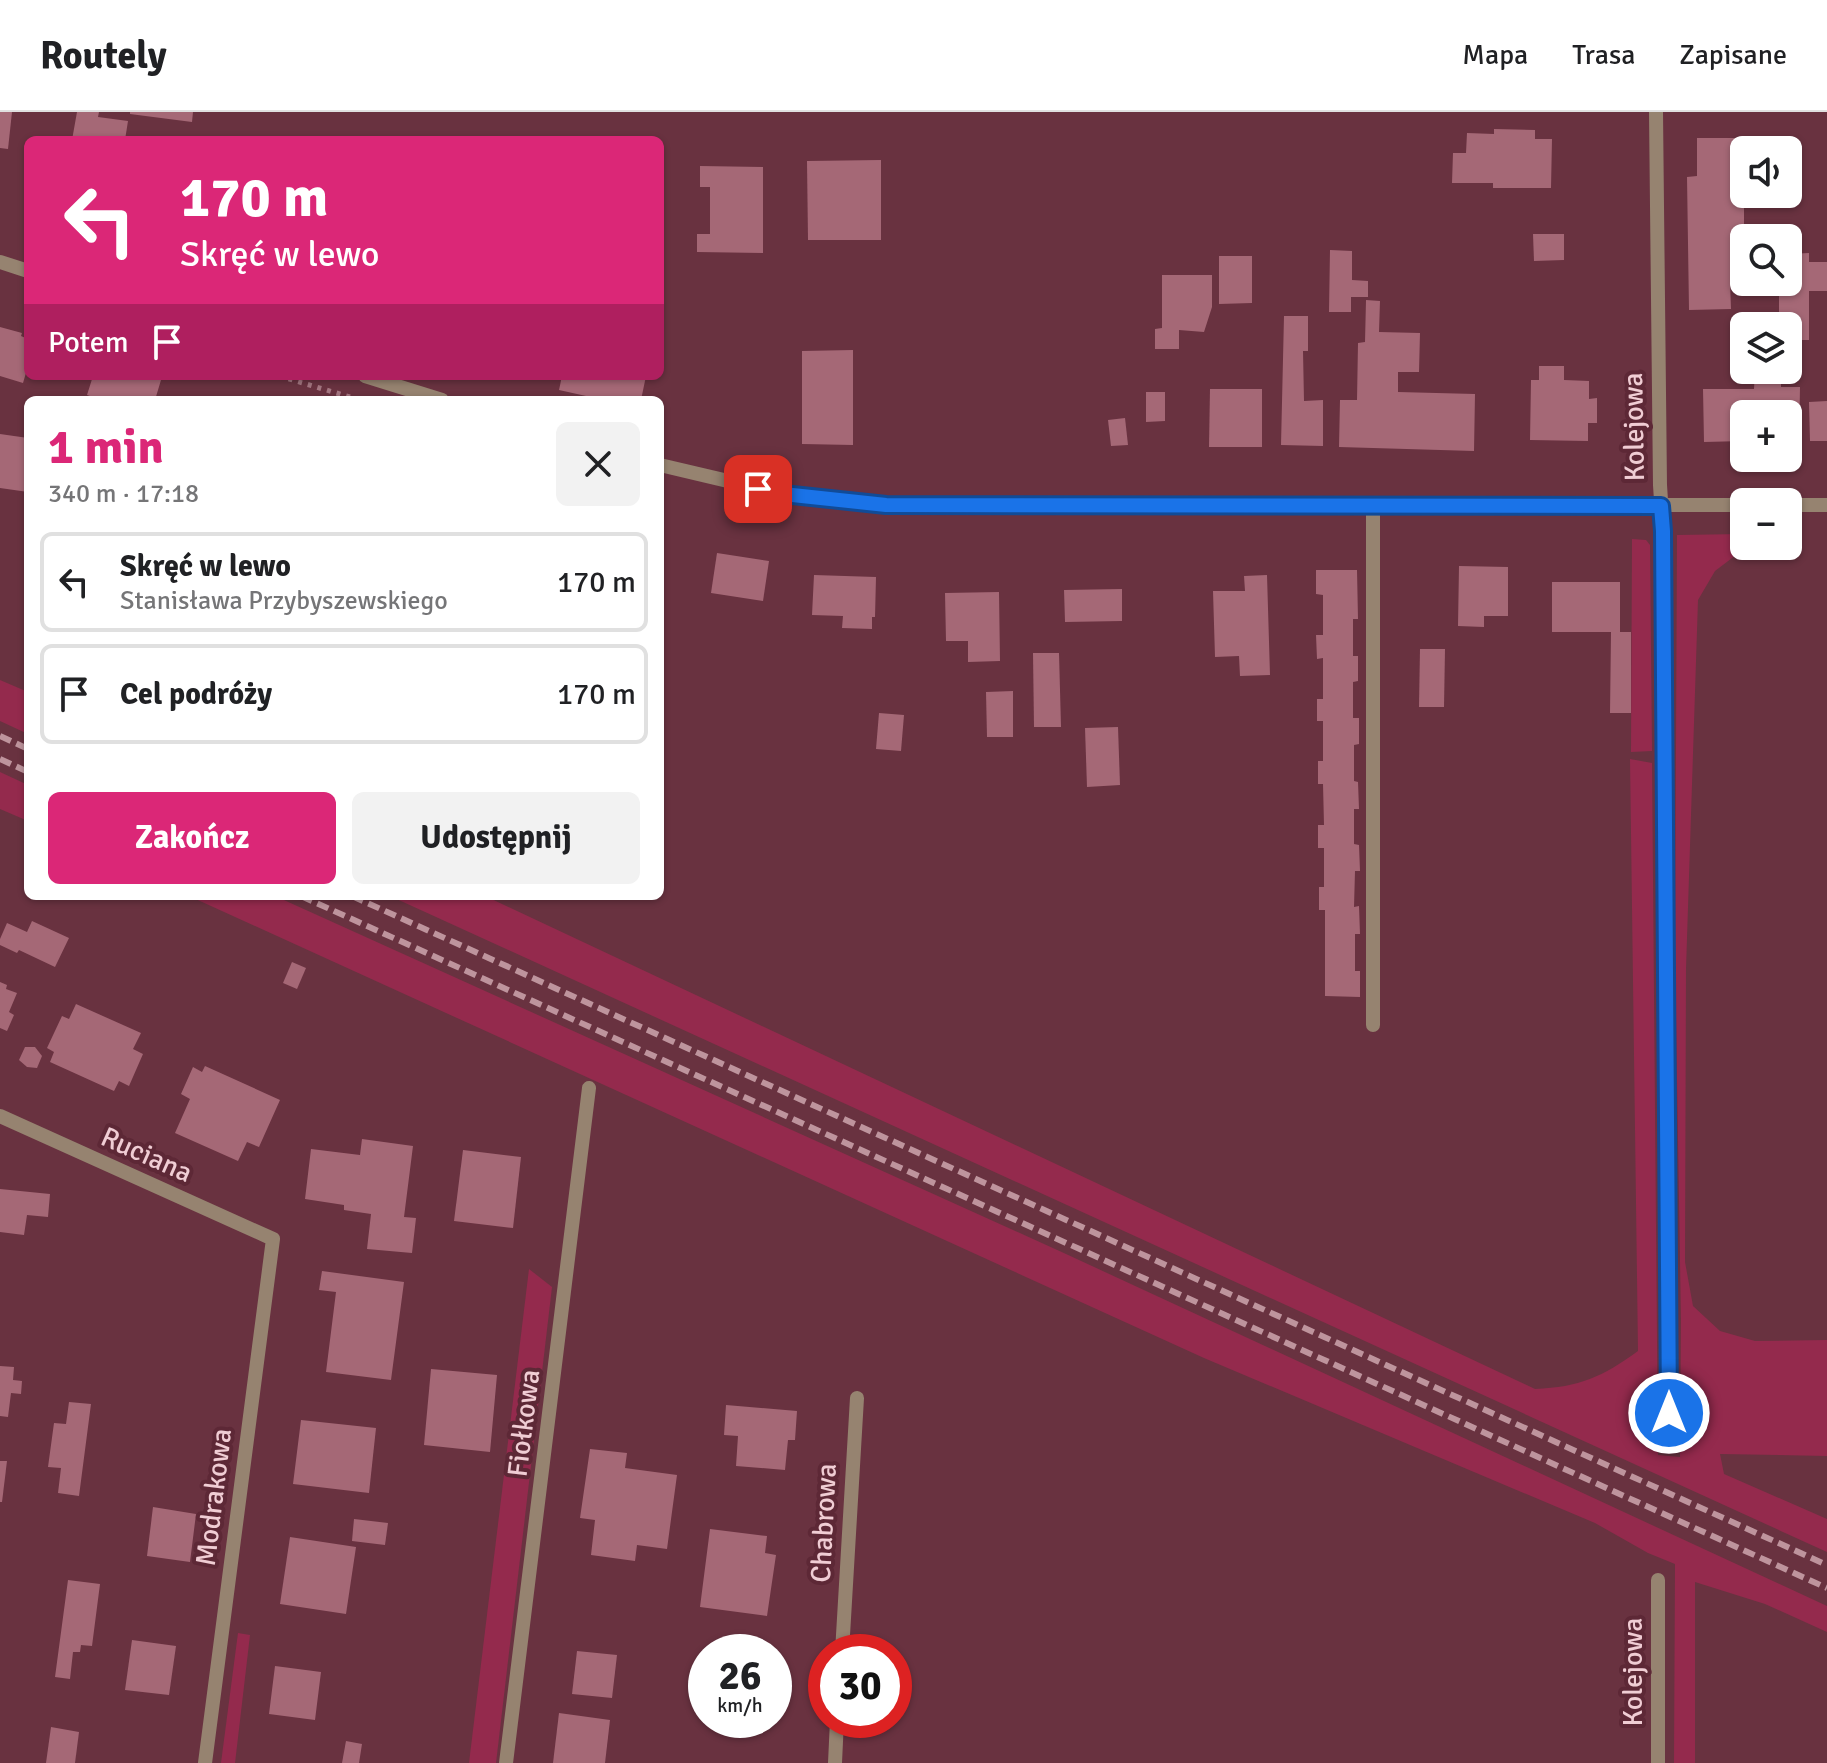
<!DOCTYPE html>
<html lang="pl">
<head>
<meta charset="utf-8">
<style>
	body { margin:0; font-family:Signika,sans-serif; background:#f2f2f2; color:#202124; height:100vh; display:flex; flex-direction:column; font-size:30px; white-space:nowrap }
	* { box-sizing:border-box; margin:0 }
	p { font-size:26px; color:#757577 }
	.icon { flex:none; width:44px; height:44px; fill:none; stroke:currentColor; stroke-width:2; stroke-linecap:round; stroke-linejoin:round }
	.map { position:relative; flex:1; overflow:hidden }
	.drawer { position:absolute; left:24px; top:284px; width:640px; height:504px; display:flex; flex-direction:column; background:#fff; border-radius:12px; box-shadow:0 2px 6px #0004 }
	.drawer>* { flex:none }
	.banner { position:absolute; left:24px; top:24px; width:640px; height:244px; border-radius:12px; box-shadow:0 2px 6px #0004; background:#db2777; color:#fff; overflow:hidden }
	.buttons { position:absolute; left:1730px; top:24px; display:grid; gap:16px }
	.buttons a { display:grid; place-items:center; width:72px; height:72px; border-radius:12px; background:#fff; box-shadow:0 2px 6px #0004; font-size:40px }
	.speed { position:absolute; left:688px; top:1522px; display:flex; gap:16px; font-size:40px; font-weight:700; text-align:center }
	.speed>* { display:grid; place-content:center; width:104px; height:104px; border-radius:50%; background:#fff; box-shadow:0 2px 6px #0004; line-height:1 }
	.speed small { font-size:20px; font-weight:400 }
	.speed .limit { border:12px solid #d22; background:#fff; color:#111 }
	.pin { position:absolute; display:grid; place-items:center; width:68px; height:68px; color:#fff; margin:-34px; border-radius:16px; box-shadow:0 4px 12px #0006 }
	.me { position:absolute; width:88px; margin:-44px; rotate:0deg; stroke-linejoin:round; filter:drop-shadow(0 0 6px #0008) }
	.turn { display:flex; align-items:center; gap:28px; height:168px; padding:0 24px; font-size:36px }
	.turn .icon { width:104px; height:104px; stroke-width:2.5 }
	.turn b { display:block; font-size:56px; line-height:68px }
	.then { display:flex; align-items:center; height:76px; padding:0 24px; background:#0003; gap:16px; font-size:30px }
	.round { display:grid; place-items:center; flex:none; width:84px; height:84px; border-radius:12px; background:#f2f2f2 }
	.overview { display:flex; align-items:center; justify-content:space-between; height:136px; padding:0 24px }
	h1 { font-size:48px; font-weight:700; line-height:60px; color:#db2777 }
	.button { display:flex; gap:16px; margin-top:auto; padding:16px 24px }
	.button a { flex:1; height:92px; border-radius:12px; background:#db2777; color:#fff; font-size:32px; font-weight:700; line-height:92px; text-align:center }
	.button a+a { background:#f2f2f2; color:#202124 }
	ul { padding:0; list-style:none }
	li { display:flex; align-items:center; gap:24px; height:100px; margin:0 16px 12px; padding:0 8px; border:4px solid #e0e0e0; border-radius:12px }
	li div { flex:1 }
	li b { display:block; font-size:30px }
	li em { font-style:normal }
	header { display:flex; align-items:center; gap:48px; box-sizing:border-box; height:112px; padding:0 40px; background:#fff; border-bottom:2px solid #e0e0e0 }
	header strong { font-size:38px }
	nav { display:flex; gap:44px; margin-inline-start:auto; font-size:28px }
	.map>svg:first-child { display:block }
</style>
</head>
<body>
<header>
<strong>Routely</strong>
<nav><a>Mapa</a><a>Trasa</a><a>Zapisane</a></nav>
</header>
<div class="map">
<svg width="1827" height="1651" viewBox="0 0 1827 1651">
	<rect width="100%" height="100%" fill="#693240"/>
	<g fill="#942a4d">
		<path d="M1744 422V434H1767L1736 443 1715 459 1698 488 1686 857 1685 1150 1693 1194 1720 1219 1755 1229 1827 1228V1344L1720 1342 1724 1362 1827 1407V1440L390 784H485L1535 1277C1580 1275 1602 1265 1638 1239L1630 647 1652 651 1658 1343 1680 1345 1681 1209 1675 847 1677 423Z"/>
		<path d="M1632 427 1646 428 1650 433 1652 639 1631 640Z"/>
		<path d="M0 568 28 580V622L0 609Z"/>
		<path d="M0 660 28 673V709L0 697Z"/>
		<path d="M189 784H275L1066 1142 1827 1494V1520L1765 1492 1695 1470V1651H1674L1675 1452 1648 1441 1595 1411 1204 1246Z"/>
		<path d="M529 1157 552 1175 496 1651H469Z"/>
		<path d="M238 1521 250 1523 235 1651H221Z"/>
	</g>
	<g fill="#a56876">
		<path d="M0 0H12L8 37 0 36Z"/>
		<path d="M77 0H99L98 5 128 9 125 28H72Z"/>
		<path d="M130 0H193L192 10 130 2Z"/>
		<path d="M1494 17 1535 18V27H1552L1551 76H1493V71H1452L1453 41H1466L1467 21 1494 22Z"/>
		<path d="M1697 26H1744V170H1730L1731 197 1689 198 1687 65 1697 64Z"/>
		<path d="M881 48V128H808L807 49Z"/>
		<path d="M700 54 763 55V141L697 140V122H710V75H700Z"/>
		<path d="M1533 122H1564V148L1534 149Z"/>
		<path d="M1330 138 1352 139V168L1368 169V185H1351V200H1329Z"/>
		<path d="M1809 141V150H1827V179H1809V228H1788V214H1779V170H1788V142Z"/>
		<path d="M1219 144H1252V191L1219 192Z"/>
		<path d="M1162 163H1212V195L1204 220 1179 218V237H1155V217L1162 216Z"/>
		<path d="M1366 188 1380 189 1379 220 1420 221 1419 260H1398V280L1475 282 1474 339 1339 335 1340 288H1357L1358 231 1365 230Z"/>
		<path d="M1284 204H1308V239H1303L1304 289 1323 288V334L1281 333Z"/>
		<path d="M0 215 22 221 21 224 28 227V254L23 271 0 264Z"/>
		<path d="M853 238V333L802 332V239Z"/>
		<path d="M1539 254H1564V268L1589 269V287L1597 286V311H1588V329L1530 328 1531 268H1539Z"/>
		<path d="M1755 258H1781V275H1800L1799 330H1788V302H1744V329L1704 330 1703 277H1754Z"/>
		<path d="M93 264 112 266 113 264H148L161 268 155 288H101L87 283Z"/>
		<path d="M562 264H646L641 288H604L559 278Z"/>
		<path d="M1210 277H1262V335H1209Z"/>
		<path d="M1146 280H1165V309L1146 310Z"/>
		<path d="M1827 289V329H1810L1809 290Z"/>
		<path d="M1125 306 1128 333 1111 334 1108 308Z"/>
		<path d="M0 322 28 326V380L0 376Z"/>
		<path d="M717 441 769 449 763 489 711 481Z"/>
		<path d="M1459 454 1508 455V504H1484V515L1458 514Z"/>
		<path d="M1316 458H1357L1358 507H1353V544H1358V569L1353 570V606H1359V632L1354 633V669L1358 670 1359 697H1354V732L1359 733 1360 759H1355L1354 795 1359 794 1360 822H1355V859H1360V885L1325 884V798H1319V775H1324V736H1318V713H1324L1323 672H1318V649H1323V609H1317V587H1323V546L1317 547 1316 523H1323V483L1316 482Z"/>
		<path d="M814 463 876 465 875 505H872V517L842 516 843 504 812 503Z"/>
		<path d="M1267 463 1270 563 1240 564 1239 544 1215 545 1213 479H1245L1244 464Z"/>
		<path d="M1552 470H1620V520H1631V601H1610L1611 520H1552Z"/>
		<path d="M1122 477V509L1065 510 1064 478Z"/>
		<path d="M999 480 1000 549 968 550V529H946L945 481Z"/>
		<path d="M1420 537H1445L1444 595H1419Z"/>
		<path d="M1033 541H1059L1061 615H1034Z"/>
		<path d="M1013 579V625H987L986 580Z"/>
		<path d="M879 601 904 603 901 639 876 637Z"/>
		<path d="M1118 615 1120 673 1087 675 1085 616Z"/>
		<path d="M32 809 69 826 55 855 19 838 17 841 0 833V827L7 811 27 820Z"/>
		<path d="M292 850 306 856 297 877 283 871Z"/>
		<path d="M0 870 7 873 6 877 17 881 9 900 14 903 7 919 0 916Z"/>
		<path d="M76 892 141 921 133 937 143 942 129 974 119 969 114 979 50 950 54 940 47 936 62 904 69 907Z"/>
		<path d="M25 935H35L42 944 37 956 27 955 19 948Z"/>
		<path d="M205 954 280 988 259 1035 247 1030 238 1049 175 1021 190 987 181 982 193 955 202 960Z"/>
		<path d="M362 1027 413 1034 404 1105 416 1106 412 1141 367 1137 371 1102 344 1098V1093L305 1087 311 1037 360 1043Z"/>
		<path d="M463 1038 521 1045 513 1116 454 1109Z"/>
		<path d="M0 1077 50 1082 48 1105 27 1103 24 1123 0 1120Z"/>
		<path d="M322 1159 404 1170 391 1268 326 1260 336 1180 319 1178Z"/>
		<path d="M0 1254 14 1255 13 1268 22 1269 21 1282 11 1281 8 1305 0 1304Z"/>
		<path d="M431 1257 497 1263 490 1340 424 1333Z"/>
		<path d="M69 1290 91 1292 79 1384 58 1381 61 1356 48 1355 54 1311 66 1312Z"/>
		<path d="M726 1293 797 1299 795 1328H788L785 1358 736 1354 738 1324 724 1323Z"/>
		<path d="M301 1308 376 1316 369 1381 293 1372Z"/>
		<path d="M590 1337 627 1341 625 1356 677 1363 667 1437 637 1433 635 1449 591 1443 595 1408 580 1406Z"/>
		<path d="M0 1349H7L2 1390H0Z"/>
		<path d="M153 1395 196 1402 190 1450 147 1444Z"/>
		<path d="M354 1407 388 1411 385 1433 352 1429Z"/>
		<path d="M710 1417 767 1424 765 1441 776 1443 767 1504 700 1495Z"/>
		<path d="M290 1425 356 1435 346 1502 280 1492Z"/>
		<path d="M68 1468 100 1472 92 1534 81 1533 80 1540H73L70 1567 55 1565Z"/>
		<path d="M132 1528 176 1534 169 1583 125 1578Z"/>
		<path d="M577 1539 617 1543 612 1586 572 1582Z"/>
		<path d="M275 1554 321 1560 315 1608 269 1602Z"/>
		<path d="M559 1601 610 1608 605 1651H553Z"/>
		<path d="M51 1615 79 1620 75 1651H46Z"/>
		<path d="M346 1629 362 1632 359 1651H342Z"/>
	</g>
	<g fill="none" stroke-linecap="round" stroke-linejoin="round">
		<path stroke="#a47681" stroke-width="5" stroke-dasharray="4 6" stroke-linecap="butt" d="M279 264 350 285"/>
		<g stroke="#968370" stroke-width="14">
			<path d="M1656 0 1660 373 1663 419 1669 1301"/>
			<path d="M0 150 28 159"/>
			<path d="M365 264 442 288"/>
			<path d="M660 353 783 382 886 393H1744"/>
			<path d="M1373 393V913"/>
			<path d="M1788 393H1827"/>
			<path d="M0 1004 273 1127 205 1651"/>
			<path d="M842 1540 857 1286"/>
			<path d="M506 1651 589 976"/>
			<path d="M835 1651 837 1608"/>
			<path d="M1658 1651V1468"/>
		</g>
		<g stroke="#be949d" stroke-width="6" stroke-dasharray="12 6" stroke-linecap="butt">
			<path d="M0 624 28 637"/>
			<path d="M0 647 28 660"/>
			<path d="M301 784 1827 1476"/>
			<path d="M352 784 1827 1453"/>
		</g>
	</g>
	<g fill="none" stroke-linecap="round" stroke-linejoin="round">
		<g stroke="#114b97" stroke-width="20">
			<path id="route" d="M758 377 783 382 886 393 1661 394 1663 419 1669 1301"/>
		</g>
		<use href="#route" stroke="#1a73e8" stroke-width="14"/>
	</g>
	<g text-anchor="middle" stroke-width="8" stroke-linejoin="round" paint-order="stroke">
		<g font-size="28" fill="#f0cdd4" stroke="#5d2836">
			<text transform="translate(1633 315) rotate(-91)" y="10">Kolejowa</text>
			<text transform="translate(147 1042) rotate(24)" y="10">Ruciana</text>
			<text transform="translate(523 1311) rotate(-83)" y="10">Fiołkowa</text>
			<text transform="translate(213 1385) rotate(-83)" y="10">Modrakowa</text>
			<text transform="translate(823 1411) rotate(-87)" y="10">Chabrowa</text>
			<text transform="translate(1632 1560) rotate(-90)" y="10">Kolejowa</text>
		</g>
	</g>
</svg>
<div class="buttons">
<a><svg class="icon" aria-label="sound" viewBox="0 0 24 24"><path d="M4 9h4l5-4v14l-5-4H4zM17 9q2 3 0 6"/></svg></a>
<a><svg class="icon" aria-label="search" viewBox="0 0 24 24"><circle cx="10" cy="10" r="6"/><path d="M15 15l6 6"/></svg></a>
<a><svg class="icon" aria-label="layers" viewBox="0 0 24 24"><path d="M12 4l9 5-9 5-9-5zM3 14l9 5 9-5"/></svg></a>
<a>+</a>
<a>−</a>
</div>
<div class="speed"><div>26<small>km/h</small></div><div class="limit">30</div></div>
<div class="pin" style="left:758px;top:377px;background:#d93025"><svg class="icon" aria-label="arrive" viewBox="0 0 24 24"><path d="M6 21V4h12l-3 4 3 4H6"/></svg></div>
<svg class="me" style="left:1669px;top:1301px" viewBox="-20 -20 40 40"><circle r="17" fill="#1a73e8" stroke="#fff" stroke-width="3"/><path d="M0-11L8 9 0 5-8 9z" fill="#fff"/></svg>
<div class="banner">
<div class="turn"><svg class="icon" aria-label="left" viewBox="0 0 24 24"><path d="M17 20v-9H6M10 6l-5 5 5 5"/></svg><div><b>170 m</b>Skręć w lewo</div></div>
<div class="then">Potem<svg class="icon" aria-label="arrive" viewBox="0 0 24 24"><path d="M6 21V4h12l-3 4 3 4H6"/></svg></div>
</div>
<section class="drawer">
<div class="overview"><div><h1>1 min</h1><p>340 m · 17:18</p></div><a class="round"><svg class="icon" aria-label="close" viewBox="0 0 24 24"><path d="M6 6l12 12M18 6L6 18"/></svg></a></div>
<ul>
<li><svg class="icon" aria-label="left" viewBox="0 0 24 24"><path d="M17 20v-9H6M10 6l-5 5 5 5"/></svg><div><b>Skręć w lewo</b><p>Stanisława Przybyszewskiego</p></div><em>170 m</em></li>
<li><svg class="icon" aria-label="arrive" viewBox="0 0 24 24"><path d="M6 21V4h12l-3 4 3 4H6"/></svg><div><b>Cel podróży</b></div><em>170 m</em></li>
</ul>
<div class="button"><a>Zakończ</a><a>Udostępnij</a></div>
</section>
</div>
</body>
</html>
